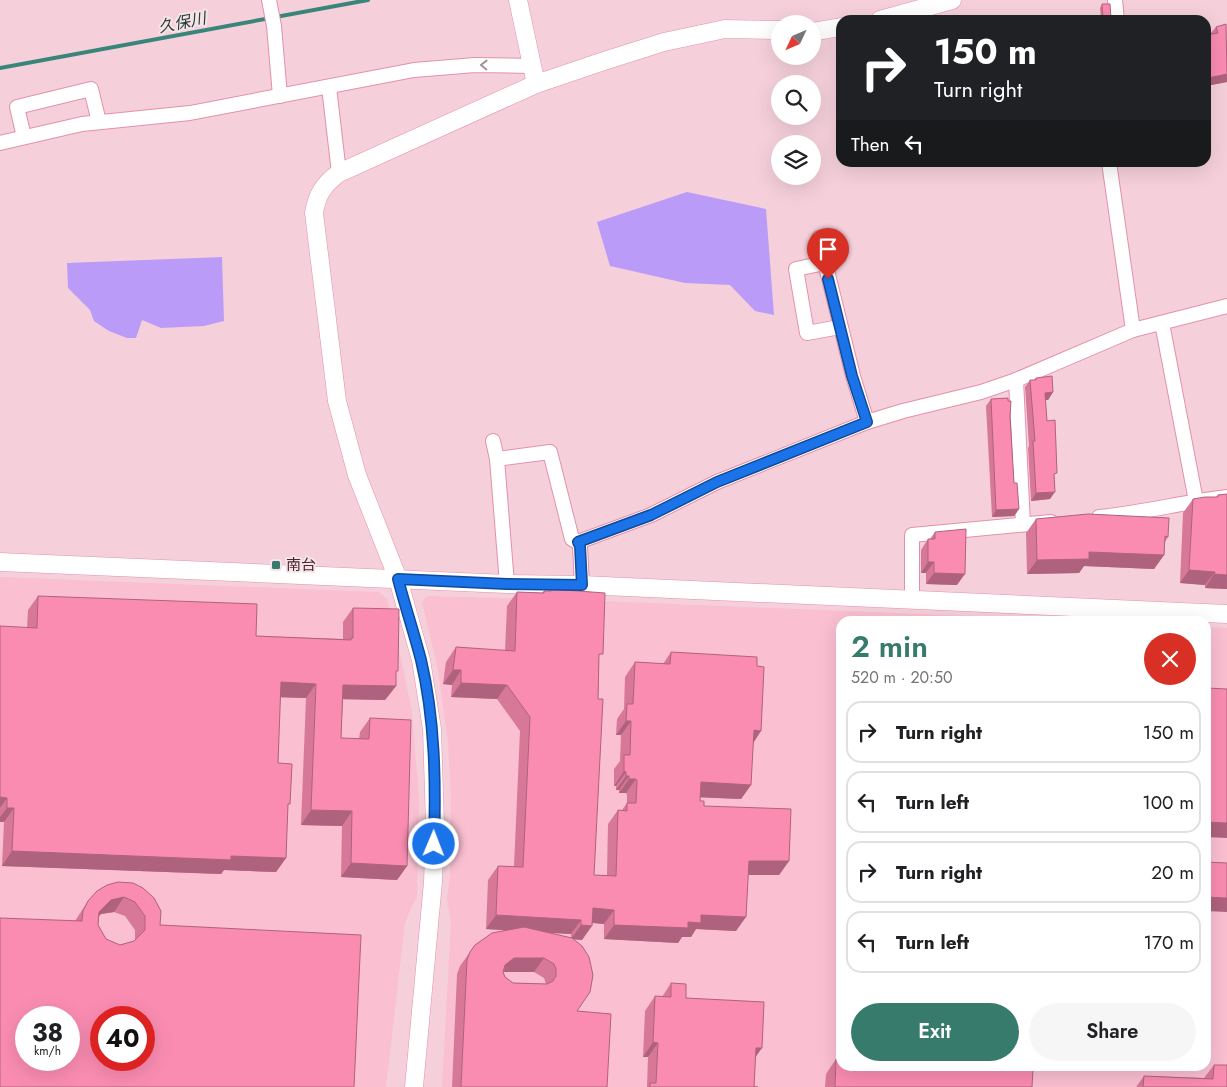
<!DOCTYPE html>
<html lang="en">
<head>
<meta charset="utf-8">
<style>
	body { margin:0; font-family:Jost,"Noto Sans JP",sans-serif; background:#f6f6f6; color:#202124; height:100vh; display:flex; flex-direction:column; font-size:19px; white-space:nowrap }
	* { box-sizing:border-box; margin:0 }
	p { font-size:16px; color:#757577 }
	.icon { flex:none; width:28px; height:28px; fill:none; stroke:currentColor; stroke-width:2; stroke-linecap:round; stroke-linejoin:round }
	.map { position:relative; flex:1; overflow:hidden }
	.sheet { position:absolute; left:836px; top:616px; width:375px; height:455px; display:flex; flex-direction:column; background:#fff; border-radius:15px; box-shadow:0 5px 20px #0002 }
	.sheet>* { flex:none }
	.guide { position:absolute; left:836px; top:15px; width:375px; height:152px; border-radius:15px; box-shadow:0 5px 20px #0002; background:#202124; color:#fff; overflow:hidden }
	.needle { width:32px; rotate:226deg }
	.tools { position:absolute; left:771px; top:15px; display:grid; gap:10px }
	.tools a { display:grid; place-items:center; width:50px; height:50px; border-radius:50%; background:#fff; box-shadow:0 5px 20px #0002; font-size:25px }
	.speed { position:absolute; left:15px; top:1006px; display:flex; gap:10px; font-size:25px; font-weight:700; text-align:center }
	.speed>* { display:grid; place-content:center; width:65px; height:65px; border-radius:50%; background:#fff; box-shadow:0 5px 20px #0002; line-height:1 }
	.speed small { font-size:12px; font-weight:400 }
	.speed .limit { border:8px solid #d22; background:#fff; color:#111 }
	.pin { position:absolute; display:grid; place-items:center; width:42px; height:42px; color:#fff; margin:-51px -21px; border-radius:50% 50% 50% 0; rotate:-45deg; box-shadow:0 0 5px #0007 }
	.pin .icon { rotate:45deg }
	.me { position:absolute; width:55px; margin:-28px; rotate:1deg; stroke-linejoin:round; filter:drop-shadow(0 0 4px #0008) }
	.turn { display:flex; align-items:center; gap:18px; height:105px; padding:0 15px; font-size:22px }
	.turn .icon { width:65px; height:65px; stroke-width:2.5 }
	.turn b { display:block; font-size:35px; line-height:42px }
	.then { display:flex; align-items:center; height:48px; padding:0 15px; background:#0003; gap:10px; font-size:19px }
	.round { display:grid; place-items:center; flex:none; width:52px; height:52px; border-radius:26px; background:#f6f6f6 }
	.summary { display:flex; align-items:center; justify-content:space-between; height:85px; padding:0 15px }
	h1 { font-size:30px; font-weight:600; line-height:38px; color:#377b6d }
	.cta { display:flex; gap:10px; margin-top:auto; padding:10px 15px }
	.cta a { flex:1; height:58px; border-radius:30px; background:#377b6d; color:#fff; font-size:20px; font-weight:600; line-height:58px; text-align:center }
	.cta a+a { background:#f6f6f6; color:#202124 }
	ul { padding:0; list-style:none }
	li { display:flex; align-items:center; gap:15px; height:62px; margin:0 10px 8px; padding:0 5px; border:2px solid #e0e0e0; border-radius:15px }
	li div { flex:1 }
	li b { display:block; font-size:19px }
	li em { font-style:normal }
	.map>svg:first-child { display:block }
</style>
</head>
<body>
<div class="map">
<svg width="1227" height="1087" viewBox="0 0 1227 1087">
	<rect width="100%" height="100%" fill="#f5d0db"/>
	<g fill="#fabfd1" fill-rule="evenodd">
		<path d="M0 577 379 592 387 599 398 644 412 712 419 798 417 898 411 908 405 923 386 1087H0ZM26 1018H69V1060H26ZM101 1018H144V1060H101Z"/>
		<path d="M427 596 577 600 1091 621H841V1066H1206V627L1227 628V1087H442L451 922 447 899 450 876 451 795 448 742 438 670 422 602Z"/>
	</g>
	<g fill="#ba9bf7">
		<path d="M687 192 766 209 774 315 755 311 730 285 685 283 610 266 597 222Z"/>
		<path d="M222 257 224 321 204 326 161 328 142 320 136 338H127L109 331 94 321 90 310 68 288 67 263Z"/>
	</g>
	<g fill="none" stroke-linecap="round" stroke-linejoin="round">
		<path stroke="#39857a" stroke-width="4" d="M0 68 368 0"/>
		<g stroke="#e490ac" stroke-width="16">
			<g id="minor">
				<path d="M269 0 274 26 280 96"/>
				<path d="M1115 0 1117 20"/>
				<path d="M329 87 339 173"/>
				<path d="M24 137 17 107 91 89 99 122"/>
				<path d="M0 143 82 124 190 113 414 70 475 65 533 66"/>
				<path d="M1109 162 1133 330"/>
				<path d="M819 238 853 376 867 422"/>
				<path d="M825 263 796 269 807 333 840 327"/>
				<path d="M1162 323 1196 501"/>
				<path d="M1016 380 1023 524"/>
				<path d="M493 441 497 459 507 584"/>
				<path d="M497 459 550 452 572 539 578 542"/>
				<path d="M1099 517C1142 513 1184 502 1227 497"/>
				<path d="M582 585 580 546 578 542 651 515 717 482 867 422 903 411 981 392 1016 380 1133 330 1227 306"/>
				<path d="M912 599V535L1051 522"/>
			</g>
		</g>
		<g stroke="#e490ac" stroke-width="19">
			<g id="tertiary">
				<path d="M518 0 536 84"/>
				<path d="M880 20 952 0"/>
				<path d="M812 32 841 27"/>
				<path d="M0 562 507 584 582 585 1227 614"/>
				<path d="M414 1087 433 882 435 825 432 729 421 660 398 579 357 475 337 401 314 213C317 194 324 184 339 173L536 84 604 61 664 42 725 29 780 30"/>
			</g>
		</g>
		<use href="#minor" stroke="#fff" stroke-width="14"/>
		<use href="#tertiary" stroke="#fff" stroke-width="18"/>
	</g>
	<g fill="#d77899" fill-rule="evenodd">
		<path d="M1102 4 1111 19 1110 20H1101L1100 8Z"/>
		<path d="M1226 24 1227 82 1206 86V35L1210 34 1216 27Z"/>
		<path d="M1036 378 1053 392 1048 400H1045L1047 421 1054 478 1050 499 1031 501 1028 448 1029 446 1025 387 1030 380H1034Z"/>
		<path d="M991 399 1010 416 1014 483 1019 509 1014 516 992 517 986 406Z"/>
		<path d="M1227 494V589L1205 588V585L1180 583 1183 513 1193 499 1216 497 1218 495Z"/>
		<path d="M1036 519 1168 537 1165 542 1164 555 1154 569 1084 566 1079 573 1027 574 1026 533Z"/>
		<path d="M935 532 957 585 926 584V573H921V550L928 539H930Z"/>
		<path d="M551 589 599 660 594 875H607L608 824 618 810H622L627 803V795L626 793H619V790H616V786H614V769L620 761 621 735H616L617 719 624 709 625 677 635 662 663 664 671 652 753 743 751 785 741 799 700 797V801L704 806 789 861 779 875H748L736 931 696 929 691 937H682L678 943 604 939V924L592 923 582 940 573 939 577 1011 607 1087H452L457 974 460 966 475 945 504 930 486 929 488 880 498 866H514L520 731 497 699 451 697 452 685 443 684 446 662 456 647 505 651 507 606 517 592 542 593 544 591H550ZM549 933 571 934V938ZM503 972H534L544 978 546 984 513 983 505 977Z"/>
		<path d="M38 596 256 636 343 639V622L353 608 396 674V686L385 700 343 699 341 738 359 739 360 732 370 718 407 866 397 880 341 877 342 826 301 825 306 698 280 697 278 763 287 808 286 858 276 872 224 870 221 874 2 866 4 822H0V626L27 628 28 610Z"/>
		<path d="M118 882 160 925 354 1087 75 921 88 901ZM114 912 125 916 135 930V941L120 945 106 939 98 925 99 916 101 914Z"/>
		<path d="M671 983 686 998 755 1058 754 1087H758H647L648 1057H643L645 1011 655 996 662 997Z"/>
		<path d="M836 1059 1032 1087H825L826 1074Z"/>
		<path d="M1214 1065 1227 1087H1136L1144 1076 1204 1078Z"/>
	</g>
	<g fill="#af627d">
		<path d="M1227 74V82L1206 86V80L1208 78Z"/>
		<path d="M1053 392 1048 400H1040L1045 393Z"/>
		<path d="M1055 492 1050 499 1031 501 1036 493Z"/>
		<path d="M1019 509 1014 516 992 517 996 510Z"/>
		<path d="M1089 552 1164 555 1154 569 1084 566 1079 573 1027 574 1037 560Z"/>
		<path d="M928 562H934L926 573H921Z"/>
		<path d="M1189 570 1215 572 1205 585 1180 583Z"/>
		<path d="M934 573 965 574 957 585 926 584Z"/>
		<path d="M1214 574 1227 575V589L1205 588Z"/>
		<path d="M453 670H461L452 685 443 684Z"/>
		<path d="M281 682 316 684 306 698 271 697Z"/>
		<path d="M461 683 507 685 497 699 451 697Z"/>
		<path d="M343 685 396 686 385 700 333 699Z"/>
		<path d="M626 721H631L621 735H616Z"/>
		<path d="M754 730 761 731 752 745Z"/>
		<path d="M624 771 626 772 616 786H614Z"/>
		<path d="M626 776H629L619 790H616Z"/>
		<path d="M629 779H636L626 793H619Z"/>
		<path d="M701 782 751 785 741 799 691 797Z"/>
		<path d="M0 797 7 798 0 808Z"/>
		<path d="M7 808H14L4 822H0V817Z"/>
		<path d="M311 810 352 811 342 826 301 825Z"/>
		<path d="M1206 822 1227 823V838L1206 837Z"/>
		<path d="M12 851 231 856 286 858 276 872 224 870 221 874 2 866Z"/>
		<path d="M749 861H789L779 875H739Z"/>
		<path d="M351 863 407 866 397 880 341 877Z"/>
		<path d="M124 897 114 912 101 914 89 926 99 912 111 900Z"/>
		<path d="M1206 897 1227 898V912L1206 911Z"/>
		<path d="M593 908 614 910 604 924 583 922Z"/>
		<path d="M496 915 581 920 571 934 486 929Z"/>
		<path d="M701 915 746 917 736 931 696 929 691 937H682L678 943 604 939 614 925Z"/>
		<path d="M581 925 592 926 582 940 571 939Z"/>
		<path d="M514 958H544L534 972H504L505 965Z"/>
		<path d="M653 1042 658 1043 648 1057H643Z"/>
		<path d="M756 1048H762L752 1062Z"/>
	</g>
	<g fill="#fa8cb2" stroke="#af627d" fill-rule="evenodd">
		<path d="M1102 4H1110L1111 19H1103Z"/>
		<path d="M1169 16 1170 20H1158L1157 18Z"/>
		<path d="M1226 24 1227 74 1208 78 1206 72V35L1218 33 1216 27Z"/>
		<path d="M1052 376 1053 392 1045 393 1047 421 1055 420 1057 473 1054 474 1055 492 1036 493 1033 441H1035L1030 380H1036V378Z"/>
		<path d="M1008 398V401H1011L1010 416 1014 483H1017L1019 509 996 510 991 399Z"/>
		<path d="M1227 494V575L1214 574 1215 572 1189 570 1193 499 1205 497H1218V495Z"/>
		<path d="M1088 514 1169 518 1168 537 1165 536 1164 555 1089 552V559L1037 560 1036 519Z"/>
		<path d="M966 529 965 574 934 573V562H928V539H935V532Z"/>
		<path d="M551 589 605 593 603 654H599L598 699H603L594 875 616 876 618 810 627 811V803H636L637 781 636 779H629V776H626V772L624 771V755H630L631 721H626L627 704H633L635 662 670 664 671 652 757 657V666L764 667 761 731 754 730 751 785 701 782 700 801H704V806L791 809 789 861H749L746 917 701 915V923L688 922V928L614 925V910L593 908 592 926 581 925V920L496 915 498 866 523 867 530 717 507 685 461 683V670H453L456 647 515 651 517 592 544 593V591H551Z"/>
		<path d="M38 596 257 604 256 636 351 640V638H353V608L399 609 398 671H396V686L343 685 341 738 369 739 370 718 411 720 407 866 351 863 352 811 311 810 316 684 281 682 278 763 292 764 290 804H288L286 858 231 856V860L12 851 14 808H7V798L0 797V626L37 628Z"/>
		<path d="M1206 688 1227 689V823L1206 822Z"/>
		<path d="M1206 862 1227 863V898L1206 897Z"/>
		<path d="M118 882 133 883 143 888 154 898 161 911 160 925 361 935 354 1087H0V918L82 921 83 911 88 901 97 891 107 885ZM124 897 135 902 145 916V930L134 941 120 945 106 939 98 925 99 912 111 900ZM26 1018H69V1060H26ZM101 1018H144V1060H101Z"/>
		<path d="M524 927 572 938 582 946 589 957 593 975 590 992 577 1011 611 1014 607 1087H461L467 960 470 952 475 945 492 933ZM514 958H544L554 964 556 969V976L553 981 547 984 513 983 505 977 503 972 505 965Z"/>
		<path d="M671 983 686 984V998L764 1002 762 1048H756L754 1087H758H650V1083H656L658 1043 653 1042 655 996 671 997Z"/>
		<path d="M836 1059 841 1060V1066H971L1033 1069 1032 1087H835Z"/>
		<path d="M1214 1065H1227V1087H1143L1144 1076 1213 1079Z"/>
	</g>
	<defs><path id="oneway-chevron" d="M-2-3.5L2.5 0L-2 3.5" fill="none" stroke-width="1.6" stroke-linecap="round" stroke-linejoin="round" transform="scale(1.25)"/></defs>
	<use stroke="#a49298" href="#oneway-chevron" transform="translate(484 65) rotate(-179)"/>
	<g fill="none" stroke-linecap="round" stroke-linejoin="round">
		<g stroke="#114b97" stroke-width="12">
			<path id="route" d="M434 844C436 783 435 719 421 660 414 633 405 606 398 579L507 584 582 585 580 546 578 542 651 515 717 482 867 422 852 376 828 279"/>
		</g>
		<use href="#route" stroke="#1a73e8" stroke-width="9"/>
	</g>
	<rect fill="#377b6d" stroke="#f6e3e8" stroke-width="2" x="271" y="560" width="10" height="10" rx="2.5"/>
	<g text-anchor="middle" stroke-width="4" stroke-linejoin="round" paint-order="stroke">
		<g font-size="15" fill="#482632" stroke="#f6e3e8" text-anchor="start">
			<text x="286" y="570">南台</text>
		</g>
		<g font-size="16" font-style="italic" fill="#253f39" stroke="#f6e3e8">
			<text transform="translate(182 22) rotate(-11)" y="6">久保川</text>
		</g>
	</g>
</svg>
<div class="tools">
<a><svg class="needle" viewBox="-14 -14 28 28"><path d="M0-13l5 13h-10z" fill="#e53935"/><path d="M0 13l5-13h-10z" fill="#757577"/></svg></a>
<a><svg class="icon" aria-label="search" viewBox="0 0 24 24"><circle cx="10" cy="10" r="6"/><path d="M15 15l6 6"/></svg></a>
<a><svg class="icon" aria-label="layers" viewBox="0 0 24 24"><path d="M12 4l9 5-9 5-9-5zM3 14l9 5 9-5"/></svg></a>
</div>
<div class="speed"><div>38<small>km/h</small></div><div class="limit">40</div></div>
<div class="pin" style="left:828px;top:279px;background:#d93025"><svg class="icon" aria-label="arrive" viewBox="0 0 24 24"><path d="M6 21V4h12l-3 4 3 4H6"/></svg></div>
<svg class="me" style="left:434px;top:844px" viewBox="-20 -20 40 40"><circle r="17" fill="#1a73e8" stroke="#fff" stroke-width="3"/><path d="M0-11L8 9 0 5-8 9z" fill="#fff"/></svg>
<div class="guide">
<div class="turn"><svg class="icon" aria-label="right" viewBox="0 0 24 24"><path d="M7 20v-9h11M14 6l5 5-5 5"/></svg><div><b>150 m</b>Turn right</div></div>
<div class="then">Then<svg class="icon" aria-label="left" viewBox="0 0 24 24"><path d="M17 20v-9H6M10 6l-5 5 5 5"/></svg></div>
</div>
<section class="sheet">
<div class="summary"><div><h1>2 min</h1><p>520 m · 20:50</p></div><a class="round" style="background:#d93025;color:#fff"><svg class="icon" aria-label="close" viewBox="0 0 24 24"><path d="M6 6l12 12M18 6L6 18"/></svg></a></div>
<ul>
<li><svg class="icon" aria-label="right" viewBox="0 0 24 24"><path d="M7 20v-9h11M14 6l5 5-5 5"/></svg><div><b>Turn right</b></div><em>150 m</em></li>
<li><svg class="icon" aria-label="left" viewBox="0 0 24 24"><path d="M17 20v-9H6M10 6l-5 5 5 5"/></svg><div><b>Turn left</b></div><em>100 m</em></li>
<li><svg class="icon" aria-label="right" viewBox="0 0 24 24"><path d="M7 20v-9h11M14 6l5 5-5 5"/></svg><div><b>Turn right</b></div><em>20 m</em></li>
<li><svg class="icon" aria-label="left" viewBox="0 0 24 24"><path d="M17 20v-9H6M10 6l-5 5 5 5"/></svg><div><b>Turn left</b></div><em>170 m</em></li>
</ul>
<div class="cta"><a>Exit</a><a>Share</a></div>
</section>
</div>
</body>
</html>
